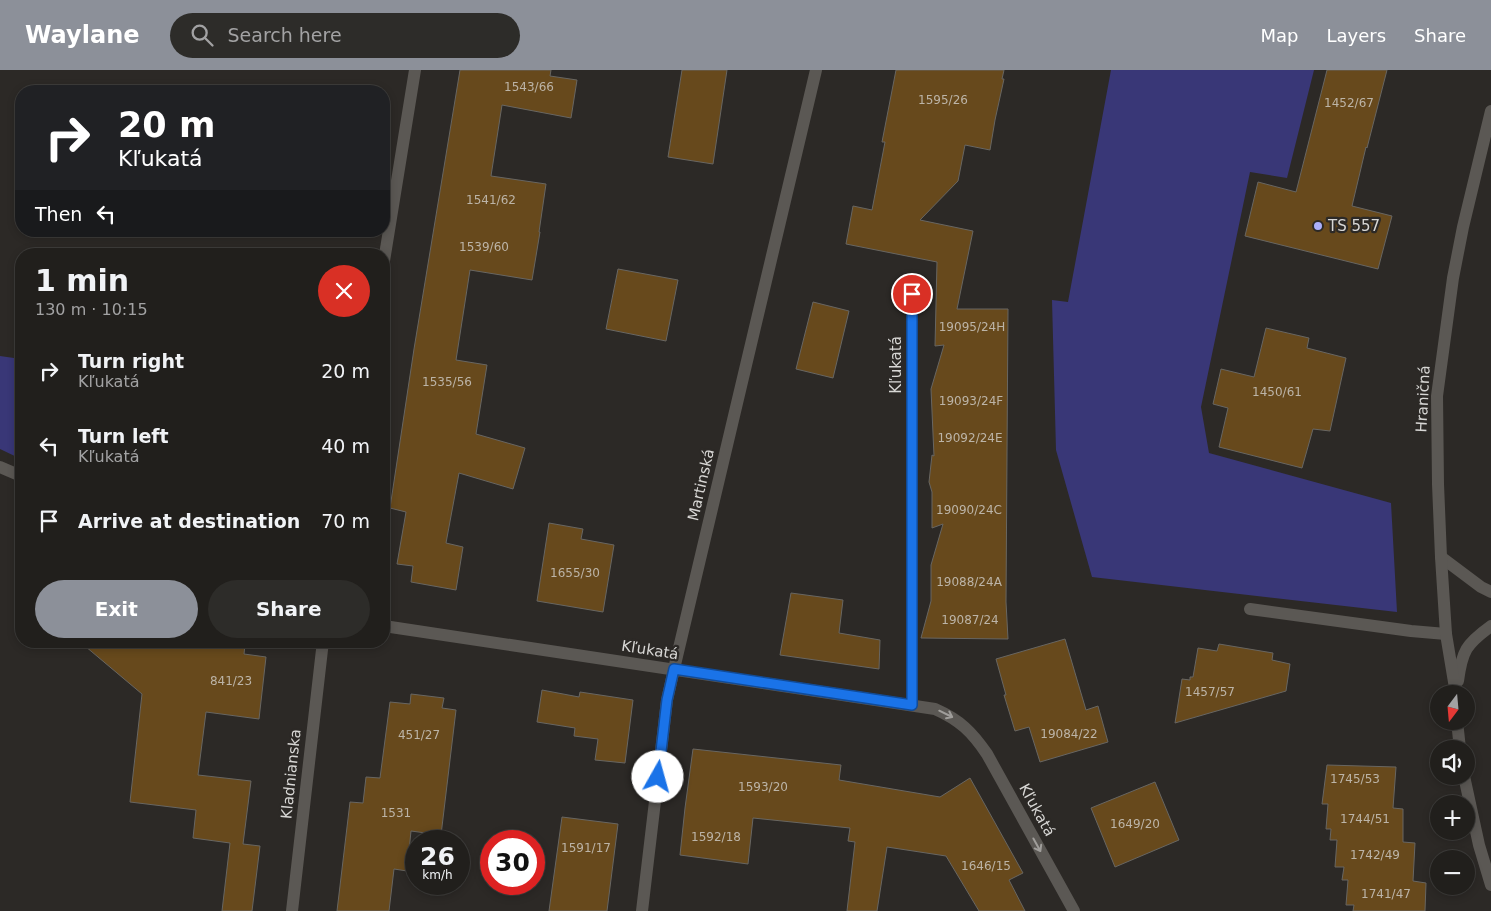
<!DOCTYPE html>
<html lang="en">
<head>
<meta charset="utf-8">
<style>
	body { margin:0; font-family:"DejaVu Sans",sans-serif; background:#2d2c29; color:#f1f3f6; height:100vh; display:flex; flex-direction:column; font-size:19px; white-space:nowrap }
	* { box-sizing:border-box; margin:0 }
	p { font-size:16px; color:#a2a2a3 }
	.icon { flex:none; width:28px; height:28px; fill:none; stroke:currentColor; stroke-width:2; stroke-linecap:round; stroke-linejoin:round }
	.map { position:relative; flex:1; overflow:hidden }
	.side { position:absolute; left:15px; top:178px; width:375px; height:400px; display:flex; flex-direction:column; background:#211f1c; border-radius:20px; box-shadow:0 2px 8px #0003,0 0 0 1px #3e3d3b }
	.side>* { flex:none }
	.banner { position:absolute; left:15px; top:15px; width:375px; height:152px; border-radius:20px; box-shadow:0 2px 8px #0003,0 0 0 1px #3e3d3b; background:#202124; color:#fff; overflow:hidden }
	.needle { width:32px; rotate:196deg }
	.fabs { position:absolute; left:1430px; top:615px; display:grid; gap:10px }
	.fabs a { display:grid; place-items:center; width:45px; height:45px; border-radius:50%; background:#211f1c; box-shadow:0 2px 8px #0003,0 0 0 1px #3e3d3b; font-size:25px }
	.speed { position:absolute; left:405px; top:760px; display:flex; gap:10px; font-size:25px; font-weight:700; text-align:center }
	.speed>* { display:grid; place-content:center; width:65px; height:65px; border-radius:50%; background:#211f1c; box-shadow:0 2px 8px #0003,0 0 0 1px #3e3d3b; line-height:1 }
	.speed small { font-size:12px; font-weight:400 }
	.speed .limit { border:8px solid #d22; background:#fff; color:#111 }
	.pin { position:absolute; display:grid; place-items:center; width:42px; height:42px; color:#fff; margin:-21px; border:2px solid #fff; border-radius:50%; box-shadow:0 1px 5px #0007 }
	.me { position:absolute; width:55px; margin:-28px; rotate:7deg; stroke-linejoin:round; filter:drop-shadow(0 0 4px #0008) }
	.turn { display:flex; align-items:center; gap:18px; height:105px; padding:0 20px; font-size:22px }
	.turn .icon { width:65px; height:65px; stroke-width:2.5 }
	.turn b { display:block; font-size:35px; line-height:42px }
	.then { display:flex; align-items:center; height:48px; padding:0 20px; background:#0003; gap:10px; font-size:19px }
	.round { display:grid; place-items:center; flex:none; width:52px; height:52px; border-radius:26px; background:#2d2c29 }
	.headline { display:flex; align-items:center; justify-content:space-between; height:85px; padding:0 20px }
	h1 { font-size:30px; font-weight:600; line-height:38px }
	.button { display:flex; gap:10px; margin-top:auto; padding:10px 20px }
	.button a { flex:1; height:58px; border-radius:30px; background:#8c9099; color:#fff; font-size:20px; font-weight:600; line-height:58px; text-align:center }
	.button a+a { background:#2d2c29; color:#f1f3f6 }
	ul { padding:0; list-style:none }
	li { display:flex; align-items:center; gap:15px; height:75px; padding:0 20px }
	li div { flex:1 }
	li b { display:block; font-size:19px }
	li em { font-style:normal }
	header { display:flex; align-items:center; gap:30px; box-sizing:border-box; height:70px; padding:0 25px; background:#8c9099; color:#fff }
	header strong { font-size:24px }
	nav { display:flex; gap:28px; margin-inline-start:auto; font-size:18px }
	.search { width:350px; height:45px; background:#2d2c29; display:flex; align-items:center; gap:12px; box-sizing:border-box; padding:0 18px; border-radius:28px; color:#a2a2a3; font-size:19px }
	.map>svg:first-child { display:block }
</style>
</head>
<body>
<header>
<strong>Waylane</strong>
<div class="search"><svg class="icon" aria-label="search" viewBox="0 0 24 24"><circle cx="10" cy="10" r="6"/><path d="M15 15l6 6"/></svg>Search here</div>
<nav><a>Map</a><a>Layers</a><a>Share</a></nav>
</header>
<div class="map">
<svg width="1491" height="841" viewBox="0 0 1491 841">
	<rect width="100%" height="100%" fill="#2c2926"/>
	<g fill="#393777">
		<path d="M1111 0H1314L1287 108 1250 102 1201 337 1209 383 1391 433 1397 542 1092 507 1056 380 1052 230 1068 232Z"/>
		<path d="M0 286 21 289V389L0 379Z"/>
	</g>
	<g fill="#67491c" stroke="#686662">
		<path d="M460 0H551L550 6 577 10 571 48 502 35 491 106 546 114 539 162H540L532 210 470 200 456 290 487 295 476 364 525 378 513 419 459 403 446 473 463 477 456 520 411 512 413 496 397 494 406 442 390 438 414 279Z"/>
		<path d="M682 0H727L713 94 668 87Z"/>
		<path d="M896 0H1004L1002 9H1004L995 50 990 80 965 75 958 111 920 150 973 161 957 239H1008L1006 532 1008 569 921 568 931 531V495L943 454 932 458V422L929 412 932 385 934 386 931 319 944 275 935 276 937 192 846 174 853 136 872 140 885 72H882Z"/>
		<path d="M1327 0H1387L1367 78 1366 77 1352 136 1392 146 1378 199 1245 166 1258 112 1296 122Z"/>
		<path d="M618 199 678 210 666 271 606 259Z"/>
		<path d="M813 232 849 241 833 308 796 299Z"/>
		<path d="M1266 258 1309 268 1307 278 1346 288 1330 361 1313 359 1302 398 1219 377 1228 338 1213 334 1221 299 1254 307Z"/>
		<path d="M549 453 583 459 581 469 614 475 603 542 537 531Z"/>
		<path d="M791 523 843 530 839 563 880 570 879 599 780 585Z"/>
		<path d="M1065 569 1086 640 1098 636 1108 672 1040 692 1029 657 1015 661 1004 625H1006L996 589Z"/>
		<path d="M79 571H210L245 575 244 584 266 587 259 649 206 642 198 705 251 711 243 774 260 776 252 841H222L230 773 193 768 196 740 130 732 142 624Z"/>
		<path d="M1219 574 1273 583 1272 590 1290 594 1286 621 1175 653 1182 609 1190 610V607H1193L1198 578 1217 581Z"/>
		<path d="M542 620 579 627 580 622 633 630 625 693 595 690 598 669 574 666 575 658 537 652Z"/>
		<path d="M411 624 444 628 442 638 456 640 441 765 411 761 407 801 394 799 389 841H337L350 732 363 733 366 707 380 708 390 632 410 634Z"/>
		<path d="M693 679 841 695 839 710 940 727 970 708 1023 803 1009 810 1025 841H979L946 786 887 777 877 841H847L855 772 848 771 850 758 753 748 748 794 680 785 685 738Z"/>
		<path d="M1327 695 1396 697 1393 738 1403 739V772L1415 773 1413 811 1426 813 1425 841H1353L1354 835H1346L1348 810H1342L1344 797H1335L1337 770H1330L1331 759H1326L1328 734H1322Z"/>
		<path d="M1155 712 1179 770 1115 797 1091 738Z"/>
		<path d="M562 747 618 754 607 841H549Z"/>
	</g>
	<g fill="none" stroke-linecap="round" stroke-linejoin="round">
		<path stroke="#5b5854" stroke-width="12" d="M1250 539 1411 561 1446 564"/>
		<g stroke="#5b5854" stroke-width="12">
			<path d="M384 191 415 0"/>
			<path d="M912 224V635"/>
			<path d="M0 397 21 406"/>
			<path d="M1441 487 1481 517 1491 522"/>
			<path d="M384 556 935 639C960 650 972 662 987 684L1074 841"/>
			<path d="M1458 611C1462 581 1466 574 1491 556"/>
			<path d="M1456 624 1446 564 1441 487 1438 414 1437 326 1453 208 1463 157 1491 41"/>
			<path d="M1457 651 1460 679"/>
			<path d="M1464 706 1479 775 1491 815"/>
			<path d="M292 841 323 571"/>
			<path d="M642 841 667 630 674 599 816 0"/>
		</g>
	</g>
	<defs><path id="oneway-shaft" d="M-6 0H5M1.5-3L5.5 0L1.5 3" fill="none" stroke-width="1.6" stroke-linecap="round" stroke-linejoin="round" transform="scale(1.25)"/></defs>
	<g stroke="#a09e9b">
		<use href="#oneway-shaft" transform="translate(946 644) rotate(26)"/>
		<use href="#oneway-shaft" transform="translate(1037 775) rotate(61)"/>
	</g>
	<g fill="none" stroke-linecap="round" stroke-linejoin="round">
		<g stroke="#114b97" stroke-width="12">
			<path id="route" d="M658 707 667 630 674 599 912 635V224"/>
		</g>
		<use href="#route" stroke="#1a73e8" stroke-width="9"/>
	</g>
	<circle fill="#abaffb" stroke="#2c2926" stroke-width="2" cx="1318" cy="156" r="5"/>
	<g text-anchor="middle" stroke-width="4.5" stroke-linejoin="round" paint-order="stroke">
		<g font-size="12" fill="#bcb4a7">
			<text x="529" y="21">1543/66</text>
			<text x="943" y="34">1595/26</text>
			<text x="1349" y="37">1452/67</text>
			<text x="491" y="134">1541/62</text>
			<text x="484" y="181">1539/60</text>
			<text x="972" y="261">19095/24H</text>
			<text x="447" y="316">1535/56</text>
			<text x="1277" y="326">1450/61</text>
			<text x="971" y="335">19093/24F</text>
			<text x="970" y="372">19092/24E</text>
			<text x="969" y="444">19090/24C</text>
			<text x="575" y="507">1655/30</text>
			<text x="969" y="516">19088/24A</text>
			<text x="970" y="554">19087/24</text>
			<text x="231" y="615">841/23</text>
			<text x="1210" y="626">1457/57</text>
			<text x="1069" y="668">19084/22</text>
			<text x="419" y="669">451/27</text>
			<text x="1355" y="713">1745/53</text>
			<text x="763" y="721">1593/20</text>
			<text x="396" y="747">1531</text>
			<text x="1365" y="753">1744/51</text>
			<text x="1135" y="758">1649/20</text>
			<text x="716" y="771">1592/18</text>
			<text x="586" y="782">1591/17</text>
			<text x="1375" y="789">1742/49</text>
			<text x="986" y="800">1646/15</text>
			<text x="1386" y="828">1741/47</text>
		</g>
		<g font-size="15" fill="#d8d7d5" stroke="#2c2926" text-anchor="start">
			<text x="1328" y="161">TS 557</text>
		</g>
		<g font-size="15" fill="#d8d7d5" stroke="#2c2926">
			<text transform="translate(896 295) rotate(-90)" y="5">Kľukatá</text>
			<text transform="translate(1423 329) rotate(-87)" y="5">Hraničná</text>
			<text transform="translate(701 415) rotate(-77)" y="5">Martinská</text>
			<text transform="translate(650 580) rotate(9)" y="5">Kľukatá</text>
			<text transform="translate(291 704) rotate(-84)" y="5">Kladnianska</text>
			<text transform="translate(1037 740) rotate(61)" y="5">Kľukatá</text>
		</g>
	</g>
</svg>
<div class="fabs">
<a><svg class="needle" viewBox="-14 -14 28 28"><path d="M0-13l5 13h-10z" fill="#e53935"/><path d="M0 13l5-13h-10z" fill="#a2a2a3"/></svg></a>
<a><svg class="icon" aria-label="sound" viewBox="0 0 24 24"><path d="M4 9h4l5-4v14l-5-4H4zM17 9q2 3 0 6"/></svg></a>
<a>+</a>
<a>−</a>
</div>
<div class="speed"><div>26<small>km/h</small></div><div class="limit">30</div></div>
<div class="pin" style="left:912px;top:224px;background:#d93025"><svg class="icon" aria-label="arrive" viewBox="0 0 24 24"><path d="M6 21V4h12l-3 4 3 4H6"/></svg></div>
<svg class="me" style="left:658px;top:707px" viewBox="-20 -20 40 40"><circle r="19" fill="#fff"/><path d="M0-13L10 11 0 6-10 11z" fill="#1a73e8"/></svg>
<div class="banner">
<div class="turn"><svg class="icon" aria-label="right" viewBox="0 0 24 24"><path d="M7 20v-9h11M14 6l5 5-5 5"/></svg><div><b>20 m</b>Kľukatá</div></div>
<div class="then">Then<svg class="icon" aria-label="left" viewBox="0 0 24 24"><path d="M17 20v-9H6M10 6l-5 5 5 5"/></svg></div>
</div>
<section class="side">
<div class="headline"><div><h1>1 min</h1><p>130 m · 10:15</p></div><a class="round" style="background:#d93025;color:#fff"><svg class="icon" aria-label="close" viewBox="0 0 24 24"><path d="M6 6l12 12M18 6L6 18"/></svg></a></div>
<ul>
<li><svg class="icon" aria-label="right" viewBox="0 0 24 24"><path d="M7 20v-9h11M14 6l5 5-5 5"/></svg><div><b>Turn right</b><p>Kľukatá</p></div><em>20 m</em></li>
<li><svg class="icon" aria-label="left" viewBox="0 0 24 24"><path d="M17 20v-9H6M10 6l-5 5 5 5"/></svg><div><b>Turn left</b><p>Kľukatá</p></div><em>40 m</em></li>
<li><svg class="icon" aria-label="arrive" viewBox="0 0 24 24"><path d="M6 21V4h12l-3 4 3 4H6"/></svg><div><b>Arrive at destination</b></div><em>70 m</em></li>
</ul>
<div class="button"><a>Exit</a><a>Share</a></div>
</section>
</div>
</body>
</html>
